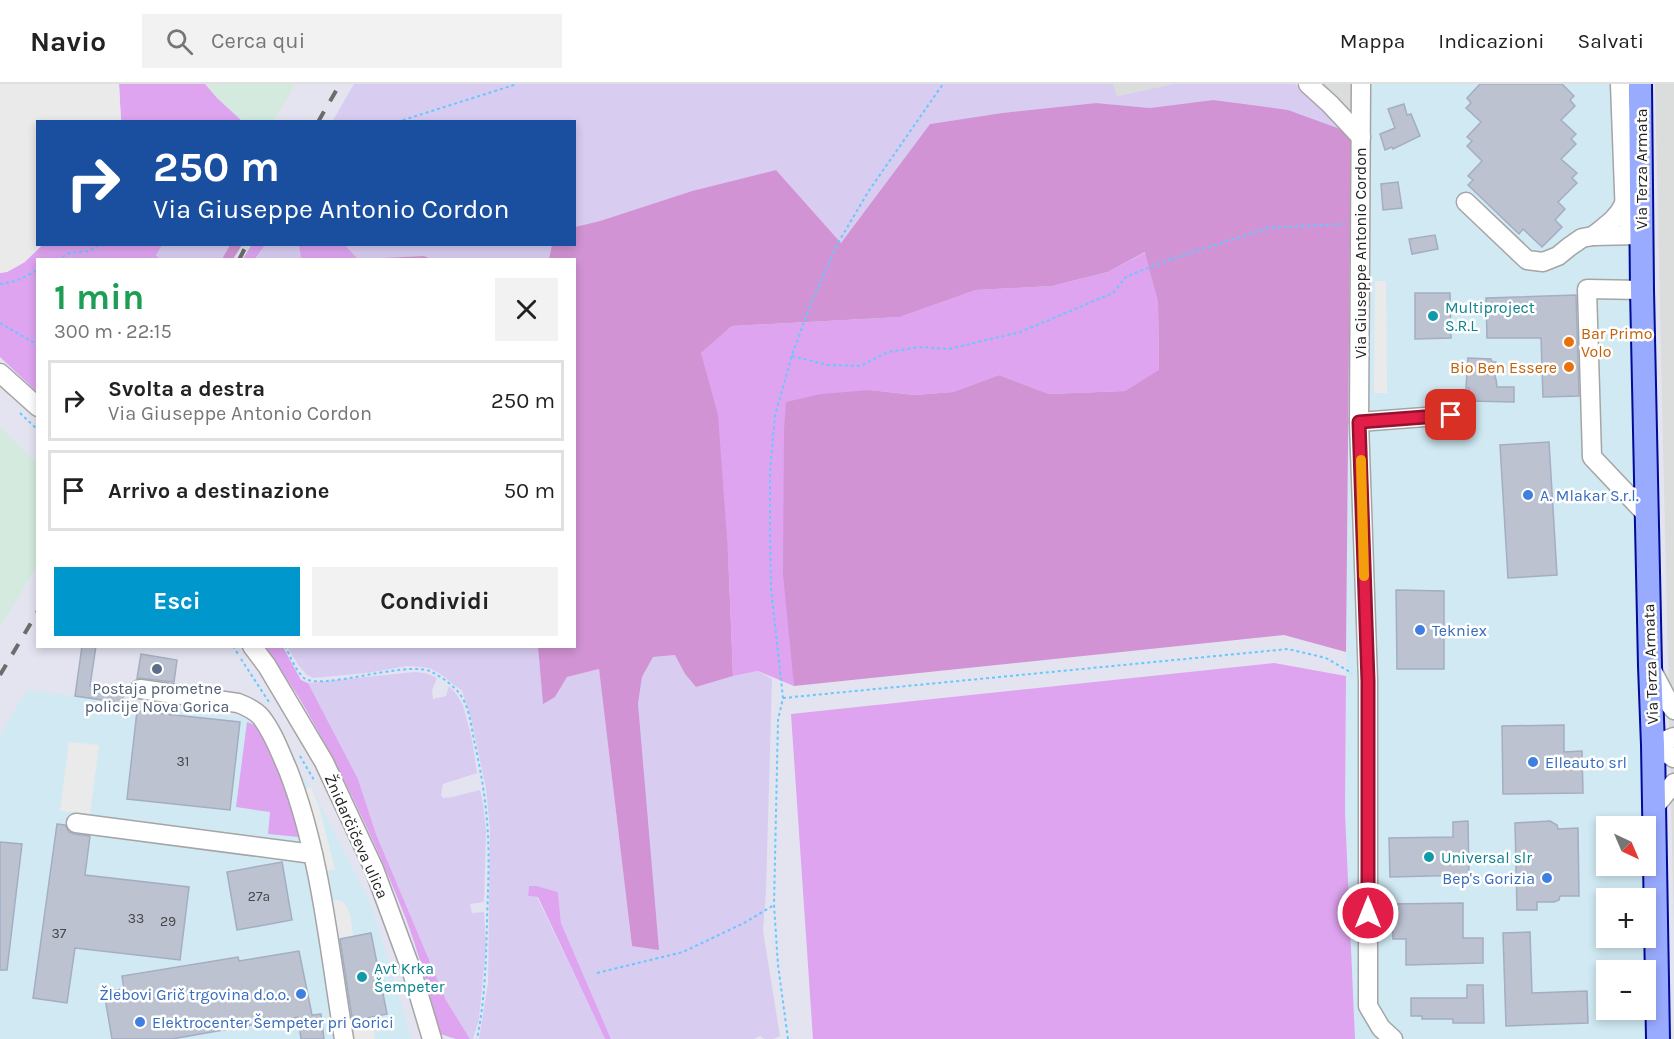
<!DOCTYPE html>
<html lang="it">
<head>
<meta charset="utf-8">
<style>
	body { margin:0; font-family:Karla,sans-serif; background:#f2f2f2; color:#222; height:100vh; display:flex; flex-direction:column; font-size:22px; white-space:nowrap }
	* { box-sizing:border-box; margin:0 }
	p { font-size:20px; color:#767676 }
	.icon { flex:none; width:33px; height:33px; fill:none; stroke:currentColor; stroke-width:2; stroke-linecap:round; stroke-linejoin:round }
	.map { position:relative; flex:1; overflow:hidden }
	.drawer { position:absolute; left:36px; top:174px; width:540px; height:390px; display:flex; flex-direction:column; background:#fff; border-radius:0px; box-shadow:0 3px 9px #0003 }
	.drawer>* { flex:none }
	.guide { position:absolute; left:36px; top:36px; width:540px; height:126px; border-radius:0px; box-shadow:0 3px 9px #0003; background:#1a4fa0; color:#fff; overflow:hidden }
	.needle { width:39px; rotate:136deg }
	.tools { position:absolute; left:1596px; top:732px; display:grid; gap:12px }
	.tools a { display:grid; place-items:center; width:60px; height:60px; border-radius:0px; background:#fff; box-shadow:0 3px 9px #0003; font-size:30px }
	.pin { position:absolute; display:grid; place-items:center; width:51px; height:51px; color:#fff; margin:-26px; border-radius:12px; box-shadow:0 3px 9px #0006 }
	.me { position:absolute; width:66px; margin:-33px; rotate:0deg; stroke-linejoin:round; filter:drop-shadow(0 0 4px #0008) }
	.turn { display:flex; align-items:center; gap:21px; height:126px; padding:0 18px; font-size:27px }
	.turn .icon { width:78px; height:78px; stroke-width:2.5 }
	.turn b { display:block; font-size:42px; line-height:51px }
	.round { display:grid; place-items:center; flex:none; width:63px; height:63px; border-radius:0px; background:#f2f2f2 }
	.headline { display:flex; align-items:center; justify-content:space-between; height:102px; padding:0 18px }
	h1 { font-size:36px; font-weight:700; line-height:45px; color:#1e9e55 }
	.button { display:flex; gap:12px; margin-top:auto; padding:12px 18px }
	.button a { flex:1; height:69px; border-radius:0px; background:#0098cc; color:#fff; font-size:24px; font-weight:700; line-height:69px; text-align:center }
	.button a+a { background:#f2f2f2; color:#222 }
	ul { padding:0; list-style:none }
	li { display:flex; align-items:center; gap:18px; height:81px; margin:0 12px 9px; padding:0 6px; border:3px solid #e0e0e0; border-radius:0px }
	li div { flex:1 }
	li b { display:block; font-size:22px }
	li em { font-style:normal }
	header { display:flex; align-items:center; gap:36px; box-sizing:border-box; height:84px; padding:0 30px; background:#fff; border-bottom:2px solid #e0e0e0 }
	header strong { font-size:28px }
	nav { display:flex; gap:33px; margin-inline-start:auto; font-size:21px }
	.search { width:420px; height:54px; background:#f2f2f2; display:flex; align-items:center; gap:15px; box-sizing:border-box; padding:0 21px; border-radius:0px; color:#767676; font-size:22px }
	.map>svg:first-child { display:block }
</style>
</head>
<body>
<header>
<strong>Navio</strong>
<div class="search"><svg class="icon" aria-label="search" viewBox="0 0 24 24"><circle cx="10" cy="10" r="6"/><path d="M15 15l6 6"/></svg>Cerca qui</div>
<nav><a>Mappa</a><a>Indicazioni</a><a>Salvati</a></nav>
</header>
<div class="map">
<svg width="1674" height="955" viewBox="0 0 1674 955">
	<rect width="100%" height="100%" fill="#e3e4f0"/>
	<g fill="#dbdcdc">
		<path d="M1113 0H1174L1116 12Z"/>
		<path d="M1315 0H1351V33Z"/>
		<path d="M1655 0H1674V847Z"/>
	</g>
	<g fill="#d0e9f3" fill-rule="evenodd">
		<path d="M1351 0H1633L1650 955H1355L1345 728ZM1606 742H1646V782H1606ZM1606 814H1646V854H1606ZM1606 886H1646V926H1606Z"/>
		<path d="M27 606 253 635 311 703 371 820 412 955H0V652Z"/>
	</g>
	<g fill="#d4eade">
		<path d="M205 0H295L273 38 242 37 217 14Z"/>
		<path d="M0 343 37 379 38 480 0 543Z"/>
	</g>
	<g fill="#d8ccf1">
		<path d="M354 0H1113L1117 12 1174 0H1295L1351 49 1213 16 1150 24 1096 19 1002 29 930 40 841 159 776 86 692 107 600 137 575 143 574 38H332Z"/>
		<path d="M299 160 301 175 255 176 265 161Z"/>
		<path d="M162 161H230L222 175H160L156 171Z"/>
		<path d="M345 161H552L549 176H431L424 172 358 175Z"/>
		<path d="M287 563H538L543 619 555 613 567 593 599 585 632 862 638 620 642 593 653 573 675 571 685 590 696 603 733 592 758 587 772 595 766 807 763 847 780 952 773 955H765L760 952 754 955H611L561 839 558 808 529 802 528 812 537 813 605 955H479L488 899 490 746 486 704 471 635 462 607 439 589 429 584 422 583 407 582 367 589 313 594 307 591 299 582Z"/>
		<path d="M414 588 426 589 437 594 432 606 433 615 446 612 449 602 457 611 463 621 472 655 477 689 443 700 441 711 443 714 452 713 480 706 483 719 486 747 484 818 470 820 472 829 484 828 486 863 479 935 473 955H470L446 916 376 750 358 695 308 599Z"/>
	</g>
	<g fill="#dea4f0">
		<path d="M119 0H205L217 14 242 37H121Z"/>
		<path d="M252 160 265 161 255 175H243Z"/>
		<path d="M42 161H162L156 171 160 175 38 176 37 308 0 273V189C18 185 29 174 42 161Z"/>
		<path d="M299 161H345L358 175H301Z"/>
		<path d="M1146 168 1158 218 1159 287 1125 307 1049 310 999 291 953 308 914 311 870 306 784 346 794 602 758 587 733 592 728 468 701 269 732 242 900 233 976 206 1052 202 1108 188Z"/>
		<path d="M265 563H283L301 596 308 599 358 695 376 750 446 916 470 955H456L440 950C430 911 420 873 406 835 376 759 340 683 298 612 287 595 276 579 265 563Z"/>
		<path d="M1274 579 1346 592 1345 728 1355 955H813L791 630Z"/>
		<path d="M247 638 255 641 273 664 302 745 299 753 268 750 270 728 236 723Z"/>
		<path d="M529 802H536L558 808 561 839 611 955H605L538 813 528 812Z"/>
	</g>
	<g fill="#d193d4">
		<path d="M1213 16 1288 26 1351 49 1346 568 1284 551 794 602 783 490 784 346 786 318 821 310 870 306 914 311 953 308 999 291 1049 310 1125 307 1159 286 1158 218 1145 168 1108 188 1052 202 976 206 900 233 732 242 701 269 718 331 728 468 733 592 696 603 685 590 675 571 653 573 642 593 638 620 659 866 632 862 599 585 567 593 555 613 543 620 538 563 574 562V176L549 175 552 161 574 160 575 143 600 137 692 107 776 86 841 159 930 40 1002 29 1096 19 1150 24Z"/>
		<path d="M230 161H242L233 175H222Z"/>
		<path d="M424 172 431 175H358Z"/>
	</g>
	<g fill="#eaeaea">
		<path d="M0 0H119L121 37 38 38V160L42 161 25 178 7 188 0 189Z"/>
		<path d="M1375 197H1386L1387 309H1374Z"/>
		<path d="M69 658 99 661 90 730 60 727Z"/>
		<path d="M311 703 319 723 335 785 325 788 301 706Z"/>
		<path d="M336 816 342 817 347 823 350 830 353 851 333 855 330 818Z"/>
		<path d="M373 939 375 955H352L350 944Z"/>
	</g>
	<g fill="#bcc2d0" stroke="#a4adc3" stroke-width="1.5">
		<path d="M1480 0H1562L1574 12 1570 16 1575 22 1561 36 1576 50 1571 55 1576 60 1561 75 1577 89 1572 94 1577 99 1558 118 1565 125 1555 136 1562 143 1542 163 1523 145 1519 150 1468 101 1473 96 1468 92 1482 77 1467 62 1472 57 1467 53 1481 38 1466 24 1471 19 1467 14Z"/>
		<path d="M1404 20 1407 31 1411 30 1420 52 1393 65 1392 63 1385 66 1380 50 1395 44 1388 25Z"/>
		<path d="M1398 98 1402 124 1383 126 1381 100Z"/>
		<path d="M1435 151 1438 165 1412 170 1409 155Z"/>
		<path d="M1415 209H1450L1451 254 1415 255Z"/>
		<path d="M1576 211 1579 312 1543 313 1541 254H1487L1486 214Z"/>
		<path d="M1468 274 1491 275 1492 278H1496L1495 295H1496L1497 303H1514V318L1469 317V304H1466Z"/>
		<path d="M1549 358 1557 491 1508 494 1500 361Z"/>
		<path d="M1396 506 1444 507V585H1397Z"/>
		<path d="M82 562H96L90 602 124 608 122 619 75 612Z"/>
		<path d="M141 570 177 576 174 598 137 594Z"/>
		<path d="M137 627 240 638 230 726 127 715Z"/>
		<path d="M1564 641V668L1582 667 1583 709 1503 710 1502 642Z"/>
		<path d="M1468 737 1469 791 1390 793 1389 754 1453 753V738Z"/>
		<path d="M1550 737 1557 741 1558 745 1578 744 1579 812H1560L1559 816 1554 818H1537V826H1517L1515 739Z"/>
		<path d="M57 740 65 741 69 748 74 750 90 752 85 791 189 803 180 876 75 864 67 919 33 914Z"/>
		<path d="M0 758 22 760 7 886H0Z"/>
		<path d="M282 778 292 836 237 846 227 788Z"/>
		<path d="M1463 819V854H1483V879L1406 881V855H1393L1392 820Z"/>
		<path d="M1530 848 1532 909 1587 907 1588 939 1506 942 1503 849Z"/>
		<path d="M371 849 387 930 366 934 367 938 353 940 340 855Z"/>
		<path d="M299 867 312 931 321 930 324 955H301L298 933 172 955H112L104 908 124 905 122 892 238 873 239 877Z"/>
		<path d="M1467 901H1483L1484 939H1453V935H1422V932H1411V914H1467Z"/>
	</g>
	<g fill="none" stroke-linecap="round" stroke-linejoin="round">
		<g stroke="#a5a5a5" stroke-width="21">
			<g id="minor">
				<path d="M1308 0 1330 20 1361 53"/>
				<path d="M1361 0 1359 338 1368 597V922L1381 944 1393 955"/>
				<path d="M1620 0 1625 133C1629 142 1633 147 1641 152"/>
				<path d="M1466 118 1527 176 1543 178 1558 172 1569 163 1582 154 1593 152"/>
				<path d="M1624 120C1617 135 1605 142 1593 152L1639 151"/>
				<path d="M1642 206 1587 205 1592 373 1646 430"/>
				<path d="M0 289 38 323"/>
				<path d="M1359 338 1451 331"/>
				<path d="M252 562 267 582 324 678 374 785 412 888 432 955"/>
				<path d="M1652 586 1670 621 1674 626"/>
				<path d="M140 605 238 619C246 622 255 626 261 633 273 648 280 668 288 686 321 771 329 865 344 955"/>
				<path d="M1653 661 1674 674"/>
				<path d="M1653 661 1674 653"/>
				<path d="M1653 725 1674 699"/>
				<path d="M76 739 313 770"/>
			</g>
		</g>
		<g stroke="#000c98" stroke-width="26">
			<path id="major" d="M1640 0 1642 206 1650 582 1653 661 1658 955"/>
		</g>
		<g stroke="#65c8ff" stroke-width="2" stroke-dasharray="3 3" stroke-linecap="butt">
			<path d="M397 38 517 0"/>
			<path d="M57 176 70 169 90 167 99 160"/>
			<path d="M0 200 16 197 38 186"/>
			<path d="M0 239 38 261"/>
			<path d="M792 272 828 281 860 282 888 268 920 263 949 265 1020 248 1113 209 1126 193 1165 177 1268 144 1345 140"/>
			<path d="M20 329 38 346"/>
			<path d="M233 562 238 570"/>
			<path d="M285 562C290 572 296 587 304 594 320 607 404 577 430 587 440 592 452 600 459 609 469 621 471 641 474 656 480 683 485 710 487 737 490 770 488 804 487 837 486 877 485 916 477 955"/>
			<path d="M241 575 269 618"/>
			<path d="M783 614 1288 565 1326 574 1352 589"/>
			<path d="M300 672 314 696"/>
			<path d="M597 889 683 868 744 839 774 821"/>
			<path d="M788 955 778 881 774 821 778 636 783 614 771 505 770 447V387L775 331 793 268 813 214 838 159 868 108 943 0"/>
		</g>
		<use href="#minor" stroke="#fff" stroke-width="18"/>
		<use href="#major" stroke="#99abff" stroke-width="22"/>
		<g stroke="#6c6c6c" stroke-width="4" stroke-dasharray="12 12" stroke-linecap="butt">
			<path d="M318 38 340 0"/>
			<path d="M239 176 247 160"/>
			<path d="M0 591 38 527"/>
		</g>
	</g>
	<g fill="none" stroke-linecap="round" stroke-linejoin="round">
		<g stroke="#92132f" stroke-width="15">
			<path id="route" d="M1368 829V597L1359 338 1451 331"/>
		</g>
		<use href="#route" stroke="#e11d48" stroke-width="10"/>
		<path stroke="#f59e0b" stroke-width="10" d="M1361 376 1364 492"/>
	</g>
	<g fill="#0f9aa8" stroke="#fff" stroke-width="2">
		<circle cx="1433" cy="232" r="6"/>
		<circle cx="1429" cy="773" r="6"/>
		<circle cx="362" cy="893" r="6"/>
	</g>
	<g fill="#e8710a" stroke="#fff" stroke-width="2">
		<circle cx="1569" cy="258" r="6"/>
		<circle cx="1569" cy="283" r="6"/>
	</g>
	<g fill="#3f7fe0" stroke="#fff" stroke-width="2">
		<circle cx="1528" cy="411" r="6"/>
		<circle cx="1420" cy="546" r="6"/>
		<circle cx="1533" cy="678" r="6"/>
		<circle cx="1547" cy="794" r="6"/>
		<circle cx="301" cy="910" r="6"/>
		<circle cx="140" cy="938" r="6"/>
	</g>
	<circle fill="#5c6f8a" stroke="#fff" stroke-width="2" cx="157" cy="585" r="6"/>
	<g text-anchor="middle" stroke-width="5" stroke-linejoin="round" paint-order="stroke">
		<g font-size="14" fill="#46474a">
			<text x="183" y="682">31</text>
			<text x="259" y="817">27a</text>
			<text x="136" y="839">33</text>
			<text x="168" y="842">29</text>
			<text x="59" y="854">37</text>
		</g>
		<g font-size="16" fill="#1e1e1e" stroke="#fff">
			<text transform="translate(1641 85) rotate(-90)" y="6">Via Terza Armata</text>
			<text transform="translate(1360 169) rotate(-90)" y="6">Via Giuseppe Antonio Cordon</text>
			<text transform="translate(1650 580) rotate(-92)" y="6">Via Terza Armata</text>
			<text transform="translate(357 752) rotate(66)" y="6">Žnidarčičeva ulica</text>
		</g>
		<g font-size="16" fill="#0d838f" stroke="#fff" text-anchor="start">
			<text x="1445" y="229">Multiproject<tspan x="1445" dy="18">S.R.L</tspan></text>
			<text x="1441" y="779">Universal slr</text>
			<text x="374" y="890">Avt Krka<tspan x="374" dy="18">Šempeter</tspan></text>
		</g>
		<g font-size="16" fill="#c56008" stroke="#fff" text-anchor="start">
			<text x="1581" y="255">Bar Primo<tspan x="1581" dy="18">Volo</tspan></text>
			<text x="1557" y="289" text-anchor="end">Bio Ben Essere</text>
		</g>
		<g font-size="16" fill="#366cbe" stroke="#fff" text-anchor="start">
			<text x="1540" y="417">A. Mlakar S.r.l.</text>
			<text x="1432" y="552">Tekniex</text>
			<text x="1545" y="684">Elleauto srl</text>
			<text x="1535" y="800" text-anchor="end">Bep's Gorizia</text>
			<text x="289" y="916" text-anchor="end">Žlebovi Grič trgovina d.o.o.</text>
			<text x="152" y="944">Elektrocenter Šempeter pri Gorici</text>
		</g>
		<g font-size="16" fill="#4e5e75" stroke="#fff">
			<text x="157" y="610">Postaja prometne<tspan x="157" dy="18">policije Nova Gorica</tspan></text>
		</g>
	</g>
</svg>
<div class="tools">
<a><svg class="needle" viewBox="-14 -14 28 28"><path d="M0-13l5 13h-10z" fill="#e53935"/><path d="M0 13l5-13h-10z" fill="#767676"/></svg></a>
<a>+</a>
<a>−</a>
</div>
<div class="pin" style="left:1451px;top:331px;background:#d93025"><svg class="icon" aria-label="arrive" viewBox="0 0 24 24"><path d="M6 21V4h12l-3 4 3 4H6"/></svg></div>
<svg class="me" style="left:1368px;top:829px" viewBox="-20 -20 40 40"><circle r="17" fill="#e11d48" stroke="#fff" stroke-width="3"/><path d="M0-11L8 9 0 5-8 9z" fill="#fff"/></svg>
<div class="guide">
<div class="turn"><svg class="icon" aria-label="right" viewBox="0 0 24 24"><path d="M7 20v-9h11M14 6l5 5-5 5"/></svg><div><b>250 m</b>Via Giuseppe Antonio Cordon</div></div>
</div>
<section class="drawer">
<div class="headline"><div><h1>1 min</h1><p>300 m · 22:15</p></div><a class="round"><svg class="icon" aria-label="close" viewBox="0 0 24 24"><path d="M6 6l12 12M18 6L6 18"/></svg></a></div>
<ul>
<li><svg class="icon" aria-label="right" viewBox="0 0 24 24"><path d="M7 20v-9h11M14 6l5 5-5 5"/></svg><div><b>Svolta a destra</b><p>Via Giuseppe Antonio Cordon</p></div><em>250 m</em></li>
<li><svg class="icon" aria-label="arrive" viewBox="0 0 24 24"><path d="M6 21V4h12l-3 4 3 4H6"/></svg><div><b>Arrivo a destinazione</b></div><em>50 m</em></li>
</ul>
<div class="button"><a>Esci</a><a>Condividi</a></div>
</section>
</div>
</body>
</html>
